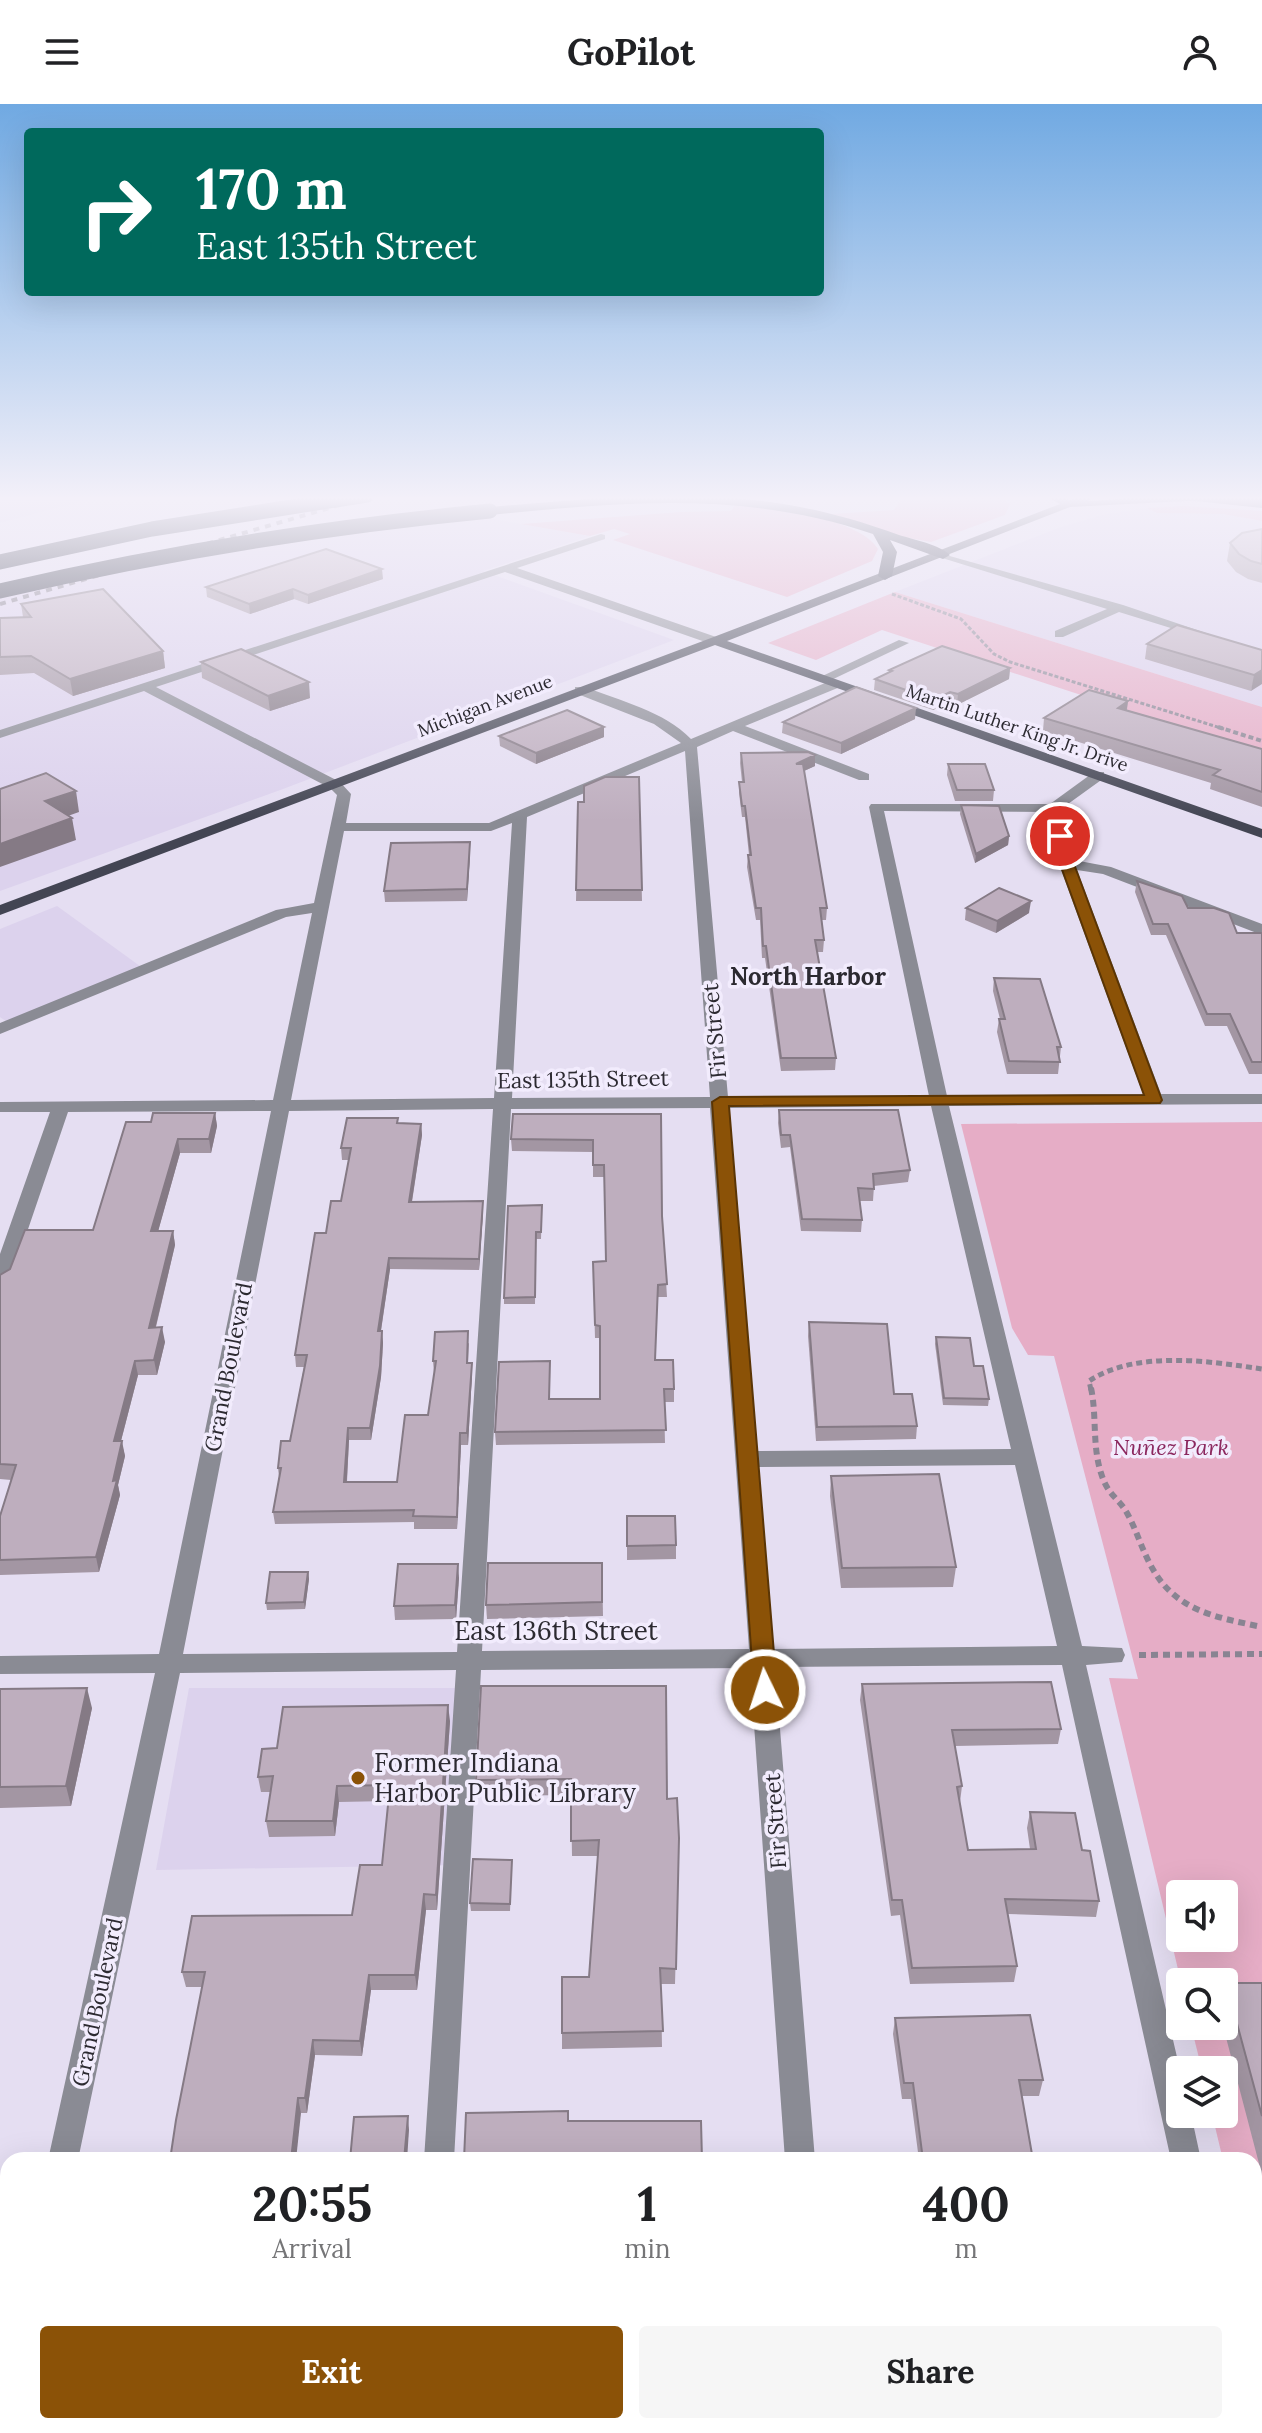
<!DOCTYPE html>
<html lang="en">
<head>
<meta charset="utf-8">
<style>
	body { margin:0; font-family:Lora,serif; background:#f6f6f6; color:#202124; height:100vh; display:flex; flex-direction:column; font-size:30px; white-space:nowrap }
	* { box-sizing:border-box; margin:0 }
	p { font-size:26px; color:#757577 }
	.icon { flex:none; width:44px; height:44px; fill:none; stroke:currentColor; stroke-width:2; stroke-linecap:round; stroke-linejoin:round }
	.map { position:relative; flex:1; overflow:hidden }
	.panel { position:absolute; left:0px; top:2048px; width:1262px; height:282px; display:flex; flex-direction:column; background:#fff; border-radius:24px 24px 0 0; box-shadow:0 8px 32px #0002 }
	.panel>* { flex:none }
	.banner { position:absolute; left:24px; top:24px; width:800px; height:168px; border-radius:8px; box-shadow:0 8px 32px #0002; background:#00695c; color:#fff; overflow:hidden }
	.controls { position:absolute; left:1166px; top:1776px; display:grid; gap:16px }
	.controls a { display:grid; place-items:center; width:72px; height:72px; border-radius:8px; background:#fff; box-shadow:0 8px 32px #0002; font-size:40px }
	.pin { position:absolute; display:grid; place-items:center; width:68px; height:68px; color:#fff; margin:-34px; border:4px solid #fff; border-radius:50%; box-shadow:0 2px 8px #0007 }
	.me { position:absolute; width:88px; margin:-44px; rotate:356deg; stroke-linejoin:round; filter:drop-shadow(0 0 6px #0008) }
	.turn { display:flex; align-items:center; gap:28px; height:168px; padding:0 40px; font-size:36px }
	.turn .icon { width:104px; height:104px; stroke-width:2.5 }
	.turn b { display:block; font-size:56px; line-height:68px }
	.eta { display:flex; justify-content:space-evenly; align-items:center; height:136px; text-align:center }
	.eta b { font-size:48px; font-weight:700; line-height:56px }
	.cta { display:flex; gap:16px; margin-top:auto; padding:16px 40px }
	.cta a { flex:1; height:92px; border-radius:8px; background:#8b5207; color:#fff; font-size:32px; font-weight:700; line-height:92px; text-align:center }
	.cta a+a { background:#f6f6f6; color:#202124 }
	header { display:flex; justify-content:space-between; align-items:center; height:104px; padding:0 40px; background:#fff; font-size:36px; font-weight:700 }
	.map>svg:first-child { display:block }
</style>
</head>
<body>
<header><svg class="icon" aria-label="menu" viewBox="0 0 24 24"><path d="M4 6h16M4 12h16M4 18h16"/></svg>GoPilot<svg class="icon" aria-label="person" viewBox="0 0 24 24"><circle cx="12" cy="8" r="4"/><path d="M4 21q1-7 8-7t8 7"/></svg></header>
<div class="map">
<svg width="1262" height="2329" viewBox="0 0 1262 2329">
	<rect width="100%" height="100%" fill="#e5def2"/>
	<g fill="#dcd2ed">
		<path d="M0 391H105L0 419Z"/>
		<path d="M1147 404 1157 409 1223 410 1262 417V603L895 488 1061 423 1102 411Z"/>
		<path d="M481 413 590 432 483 467 674 536 283 685 0 787V494L63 478 261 441Z"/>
		<path d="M57 802 144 865 10 920 0 913V825Z"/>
		<path d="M189 1584H469L458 1761 156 1766Z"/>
		<path d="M1254 2273H1262V2329H0V2290L8 2322H1254Z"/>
	</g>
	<g fill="#e6adc6" fill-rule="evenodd">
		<path d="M967 391H998L1010 400 1005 411 931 438 903 433 831 410 894 406 901 396Z"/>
		<path d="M735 401C771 405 858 413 878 445L872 457 787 493 613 436 630 430 614 425 590 432 521 420 681 408 731 407Z"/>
		<path d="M1184 402 1262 407V417L1223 410 1157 409 1147 404Z"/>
		<path d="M895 488 1262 603V650L882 526 816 556 768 539Z"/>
		<path d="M1262 1018V2219L1254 2186V2056H1223L1212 2010H1224V1966H1202L1191 1922H1224V1878H1181L1109 1574 1138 1575 1054 1252 1028 1251 1012 1224 961 1020ZM1180 1790H1224V1834H1180Z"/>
	</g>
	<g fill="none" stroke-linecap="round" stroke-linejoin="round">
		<path stroke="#898492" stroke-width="3" stroke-dasharray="4 2" stroke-linecap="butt" d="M892 490 961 515 994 550 1010 558 1224 625"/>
		<path stroke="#898492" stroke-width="4" stroke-dasharray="5 3" stroke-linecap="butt" d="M1218 623 1262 637"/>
		<path stroke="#898492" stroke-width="5" stroke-dasharray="6 4" stroke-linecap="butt" d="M1091 1286 1089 1277C1136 1246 1209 1257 1262 1265"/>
		<g stroke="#898492" stroke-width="6" stroke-dasharray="7 5" stroke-linecap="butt">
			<path d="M1091 1284C1097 1312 1092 1341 1101 1369 1108 1392 1118 1393 1127 1409 1136 1425 1141 1443 1150 1460 1174 1507 1215 1513 1262 1523"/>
			<path d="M1139 1551 1262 1550"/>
		</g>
		<g fill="#8a8b94" fill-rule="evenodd">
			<path d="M601 430 605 431V435L517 464 719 534V540H711L505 468 156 583 340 678 351 690 346 719H489L681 639 654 620 575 589V583H585C620 597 664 607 691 635L830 577H840V583L745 622 869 670V676H859L733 627 697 643 728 993 929 992 869 703 871 700H1050L1094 668H1104V674L1061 705 1074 756 1111 763 1262 820V831L1103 770 1077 766 1161 990H1262V1000L949 1002 1082 1542 1122 1544 1125 1551 1122 1558 1086 1561 1180 1966V2010H1191L1201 2056H1171L1062 1561 775 1563 815 2056H785L750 1564 481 1566 454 2056H424L456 1566 180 1569 78 2056H48L155 1569 0 1570V1552L159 1550 271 1007 68 1008 10 1178 0 1184V1150L50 1008H0V998L273 996 312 809 286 813 0 930V919L276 806 314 799 337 691 330 684 144 587 0 634V626ZM685 647 710 993 512 994 527 713ZM884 707 1047 708 1059 760 1143 990 947 992ZM512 719 494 994 291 996 344 727H491ZM931 1002 1011 1345 757 1347 728 1004ZM710 1004 749 1545 482 1547 511 1005ZM493 1005 457 1548 183 1550 289 1007ZM1015 1361 1057 1542 773 1545 758 1363Z"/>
			<path d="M939 449 1123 501 1209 530 1203 534 1119 508 1063 533H1055V527L1107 505 939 453Z"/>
			<path d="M899 536 909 539 827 578 816 575Z"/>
			<path d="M0 2274H8V2322H24L22 2329H0Z"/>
			<path d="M1254 2308 1262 2320V2329H1230L1229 2322H1254Z"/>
			<path d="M803 2322H837L838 2329H804Z"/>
		</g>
		<path fill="#434553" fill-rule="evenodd" d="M1043 391H1058L1070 396 1082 391H1097L1087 397 1179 391 1262 393V399L1187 397 1070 403 727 537 1262 725V734L715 541 0 811V801L711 534 1060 400Z"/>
		<g fill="#2b2e3d" fill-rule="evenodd">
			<path d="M635 391C736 391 803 396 899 431 915 436 938 440 950 451L943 455 890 436 897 448 892 472 885 476 878 472 883 448 873 430C745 386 622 398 490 411L483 407 490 403Z"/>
			<path d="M1200 391 1262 396V404L1205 398 1200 397Z"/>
		</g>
		<path stroke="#7c7784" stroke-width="4" stroke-dasharray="6 6" stroke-linecap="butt" d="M0 500 374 391"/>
		<g stroke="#2b2e3d" stroke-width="15">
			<path d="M0 458 152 425 367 391"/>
			<path d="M0 487C162 449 325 423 490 407"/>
		</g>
	</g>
	<g fill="#a396a3">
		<path d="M1262 425V479L1248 475 1236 468 1227 457 1230 439Z"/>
		<path d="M383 475 308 500 294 495 250 510 207 493 206 483Z"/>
		<path d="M21 500 163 547 165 564 73 592 34 569 0 571V514L23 513Z"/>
		<path d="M1147 540 1262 546 1251 587 1145 555Z"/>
		<path d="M201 558 310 594 270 607 202 574Z"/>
		<path d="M1010 564 1009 575 957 601 949 598 933 606 874 586 875 575 889 569V566Z"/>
		<path d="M1128 597 1127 606 1262 645V703L1210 685 1211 679 1043 627 1044 614Z"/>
		<path d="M915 615 841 650 782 629 783 618Z"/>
		<path d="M604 623V633L536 660 500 642 499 632Z"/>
		<path d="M741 649 815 651V662L804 667 827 804 826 816H822L824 836 823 848H817L836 954 835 966 781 967 765 854H762L760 816H756L747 763 748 751H749L745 713H742L739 689V678H742L740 659Z"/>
		<path d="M948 660 994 686 993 697H955L947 671Z"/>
		<path d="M639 673 642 797H576L578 698H584Z"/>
		<path d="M961 701 1009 732 1008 741 975 759 960 710Z"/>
		<path d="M470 750 467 797 385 798 384 787Z"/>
		<path d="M1137 777 1237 829H1262V970H1249L1227 922H1205L1166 831H1151L1135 788Z"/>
		<path d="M966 804 1029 809 996 829 965 816Z"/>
		<path d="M994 874 1061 943 1058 970H1007L997 928 999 915H1000L993 887Z"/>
		<path d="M779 1006 910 1066 908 1078 874 1082 873 1097H860L862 1116 861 1128 801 1127 790 1043 781 1044 778 1019Z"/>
		<path d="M215 1009 217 1022 211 1049H180L158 1127H173L175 1141 156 1223 165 1238 157 1271H138L121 1337 125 1352 118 1381 120 1391 99 1468 0 1471V1412L11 1376 0 1375V1171L93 1126 151 1018Z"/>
		<path d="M661 1010 662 1112 667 1193H657L655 1256 674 1285V1298H664L665 1339 496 1341 495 1328 550 1257 549 1295H600V1234H595L593 1158 606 1157 604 1073H593V1048L512 1047 511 1035Z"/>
		<path d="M398 1019 421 1020 422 1031 412 1098 483 1108 479 1166 390 1165 381 1227 383 1239 381 1273 371 1336H349L347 1378H397L428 1311 434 1269 433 1257 469 1239 468 1259 472 1270 468 1341H461L457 1425H414V1418L275 1420 273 1408 279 1373 278 1364 290 1337 304 1263H296L295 1251 326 1129 341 1097 349 1056H342L341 1044Z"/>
		<path d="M542 1101 541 1135H536L535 1200H504V1194Z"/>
		<path d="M809 1218 894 1290 917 1322 916 1335 816 1337 808 1232Z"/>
		<path d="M936 1233 974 1262 989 1295 988 1302 943 1301 935 1240Z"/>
		<path d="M831 1372 956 1463 953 1483 841 1484 830 1392Z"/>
		<path d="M627 1412 676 1441V1455L627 1456Z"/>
		<path d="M602 1459 603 1512 487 1515 486 1501Z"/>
		<path d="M308 1468 309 1475 305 1505 267 1506 266 1499Z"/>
		<path d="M459 1474 456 1515 395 1516 394 1502Z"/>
		<path d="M862 1580 1061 1625 1058 1640 955 1642 962 1682 960 1698 968 1746 1030 1745 1027 1724 1030 1708 1082 1746 1099 1797 1096 1813 1008 1810 1017 1862 1014 1878 910 1880 900 1811 891 1812 860 1596Z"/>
		<path d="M481 1582 667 1695 679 1734 675 1880H661L662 1943 562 1945V1929L589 1873 598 1752H572L571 1691 477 1692 476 1676Z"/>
		<path d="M0 1585 92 1604 71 1702 0 1704Z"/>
		<path d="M450 1617 437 1806H426L417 1886H371L362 1952 315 1951 307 2009H301L202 1883H186L182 1868 352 1811 382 1761 388 1697 339 1698 335 1732 269 1733 266 1717 271 1688H261L258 1673 277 1644Z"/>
		<path d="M512 1756 510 1807H471L470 1799Z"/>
		<path d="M1226 1879H1262V2071L1223 1922H1224V1887Z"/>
		<path d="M895 1914 1043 1976 1039 1992H1021L1033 2056H919L911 1995H902L893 1930Z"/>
	</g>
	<g fill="#857a85">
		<path d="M382 465 383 475 308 500V491Z"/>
		<path d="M293 485 294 495 250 510 249 500Z"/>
		<path d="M163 547 165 564 73 592 70 575Z"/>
		<path d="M1010 564 1009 575 957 601 958 590Z"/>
		<path d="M1262 566V580L1251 587 1254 571Z"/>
		<path d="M309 578 310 594 270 607 268 592Z"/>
		<path d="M950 588 949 598 933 606 934 596Z"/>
		<path d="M1128 597 1126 610 1118 604Z"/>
		<path d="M916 604 915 615 841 650V639Z"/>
		<path d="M604 623V633L536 660V649Z"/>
		<path d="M815 651V662L795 671 796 660Z"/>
		<path d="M76 687 79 708 48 719 45 697Z"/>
		<path d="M72 714 76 736 0 763V740Z"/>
		<path d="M1009 732 1008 741 975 759 976 750Z"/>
		<path d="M470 738V750L467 797V785Z"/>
		<path d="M1031 797 1029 809 996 829 997 817Z"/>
		<path d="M215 1009 217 1022 211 1049 209 1035Z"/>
		<path d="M421 1020 422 1031 410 1109 409 1098Z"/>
		<path d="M178 1035 180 1049 154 1142 151 1127Z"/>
		<path d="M483 1097V1108L479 1166V1155Z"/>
		<path d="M173 1127 175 1141 152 1238 149 1224Z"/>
		<path d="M389 1154 390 1165 379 1239 378 1227Z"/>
		<path d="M162 1223 165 1238 157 1271 154 1256Z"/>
		<path d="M382 1227 383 1239 381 1273 371 1336 370 1324Z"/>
		<path d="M135 1257 138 1271 117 1352 114 1337Z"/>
		<path d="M472 1259V1270L468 1341 467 1329Z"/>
		<path d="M348 1324 349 1336 346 1390 344 1378Z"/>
		<path d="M460 1329 461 1341 457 1425V1413Z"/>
		<path d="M122 1337 125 1352 118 1381 120 1391 99 1468 96 1453Z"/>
		<path d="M458 1460 459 1474 456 1515 455 1501Z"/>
		<path d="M308 1468 309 1475 305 1505 304 1498Z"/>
		<path d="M87 1584 92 1604 71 1702 66 1682Z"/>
		<path d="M448 1601 450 1617 437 1806 436 1791Z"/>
		<path d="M337 1682 339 1698 335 1732 333 1717Z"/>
		<path d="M424 1790 426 1806 417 1886 415 1871Z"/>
		<path d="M369 1871 371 1886 362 1952 360 1937Z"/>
		<path d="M313 1936 315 1951 307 2009 305 1994Z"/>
		<path d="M298 1994 301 2009 296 2056H291Z"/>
		<path d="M408 2012 409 2026 407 2056H404Z"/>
	</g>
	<g fill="#beaebe" stroke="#857a85" stroke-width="2">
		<path d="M1262 425V460L1251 457 1239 450 1230 439 1242 429Z"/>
		<path d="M326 445 382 465 308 491 293 485 249 500 206 483Z"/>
		<path d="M103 485 163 547 70 575 31 552 0 553V514L31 513 21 500Z"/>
		<path d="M1177 521 1262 546V566L1254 571 1147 540Z"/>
		<path d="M942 542 1010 564 958 590 950 588 934 596 875 575 892 567 889 566Z"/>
		<path d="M241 545 309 578 268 592 201 558Z"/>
		<path d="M856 583 916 604 841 639 783 618Z"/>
		<path d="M1089 586 1128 597 1118 604 1262 645V688L1213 671 1220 666 1044 614Z"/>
		<path d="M567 606 604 623 536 649 499 632Z"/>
		<path d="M808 648 815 651 796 660H803L827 804H820L824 836H815L836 954H781L766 842H763L761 804H756L748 751H751L745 702H742L739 678H744L741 649Z"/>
		<path d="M948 660H985L994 686H957Z"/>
		<path d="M46 669 76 687 45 697 72 714 0 740V685Z"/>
		<path d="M605 673H639L642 786H576L578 698H584V682Z"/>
		<path d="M961 701 999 702 1009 732 976 750Z"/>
		<path d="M470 738 467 785 384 787 391 739Z"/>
		<path d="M1137 777 1182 792 1188 804H1214L1229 809 1237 829H1262V958H1252L1230 910H1207L1168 820H1153Z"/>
		<path d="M999 784 1031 797 997 817 966 804Z"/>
		<path d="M994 874 1040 875 1061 943H1057L1060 958 1009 957 999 915H1005Z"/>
		<path d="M779 1006H898L910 1066 873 1070 874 1085 858 1084 862 1116 802 1115 790 1031H781Z"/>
		<path d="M153 1009H215L209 1035H178L151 1127H173L149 1224 162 1223 154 1256 135 1257 114 1337H122L113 1377 117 1376 96 1453 0 1456V1412L16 1361 0 1360V1171L10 1165 25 1126H93L126 1018H151Z"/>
		<path d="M513 1010H661L662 1112 667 1180 658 1181 655 1256H673L674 1285H664L666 1326 495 1328 499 1258 550 1257 549 1295H600V1222L595 1221 593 1158 606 1157 604 1061H593V1036L511 1035Z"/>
		<path d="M347 1014H398L397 1019 421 1020 409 1098 483 1097 479 1155 389 1154 378 1227H382L380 1262 370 1324H348L344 1378H397L405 1311H428L436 1257H433L435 1228 468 1227 467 1259H472L467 1329H460L457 1413 413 1412 414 1406 273 1408 281 1364H278L281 1337H290L307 1251H295L315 1129H326L331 1097H341L351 1044H341Z"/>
		<path d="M542 1101 541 1128H536L535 1193 504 1194 508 1102Z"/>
		<path d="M809 1218 887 1220 894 1290H912L917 1322 817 1323Z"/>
		<path d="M936 1233 970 1234 974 1262H983L989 1295 944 1294Z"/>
		<path d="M939 1370 956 1463 842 1464 831 1372Z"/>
		<path d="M627 1412H675L676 1441 627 1442Z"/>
		<path d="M488 1459H602V1498L486 1501Z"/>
		<path d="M398 1460H458L455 1501 394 1502Z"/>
		<path d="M270 1468H308L304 1498 266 1499Z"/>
		<path d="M1051 1578 1061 1625 952 1626 962 1682 957 1683 968 1746 1036 1745 1030 1708 1075 1709 1082 1746 1090 1747 1099 1797 1005 1795 1017 1862 912 1864 902 1796H892L862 1580Z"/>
		<path d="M481 1582H666L667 1695 677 1694 679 1734 676 1865 660 1864 663 1927 562 1929V1873H589L599 1736 571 1737V1675L476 1676Z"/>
		<path d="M87 1584 66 1682 0 1683V1585Z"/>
		<path d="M448 1601 436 1791 424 1790 415 1871H369L360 1937 313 1936 305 1994H298L291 2056H170L176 2016 205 1868H182L192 1812 352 1811 360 1761H382L390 1681 337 1682 333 1717H266L273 1672 258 1673 262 1645 277 1644 283 1603Z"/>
		<path d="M473 1755 512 1756 510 1800 470 1799Z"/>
		<path d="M1226 1879H1262V2012Z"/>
		<path d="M1030 1911 1043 1976H1019L1033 2056H923L913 1979H904L895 1914Z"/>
		<path d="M568 2007V2017H701L702 2056H464L466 2009Z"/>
		<path d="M408 2012 404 2056H350L354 2013Z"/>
		<path d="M607 2322H744L745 2329H607Z"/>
	</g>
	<linearGradient id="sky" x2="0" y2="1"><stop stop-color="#70a9e2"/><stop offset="0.55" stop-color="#f3f0f9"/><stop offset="1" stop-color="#f3f0f9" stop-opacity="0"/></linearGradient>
	<rect width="1262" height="717" fill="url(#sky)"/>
	<path fill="#8b5207" stroke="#5a3505" stroke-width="2" d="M1060 728 1066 732 1074 760 1162 996 1160 999 729 1002 777 1586 773 1593 765 1595 757 1593 754 1586 712 998 720 993 1144 991 1060 760 1053 732Z"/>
	<circle fill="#8b5207" stroke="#f2ecfd" stroke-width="3" cx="358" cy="1674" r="8"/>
	<g text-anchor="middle" stroke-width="7" stroke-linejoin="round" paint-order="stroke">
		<g font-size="18" fill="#2c2a31" stroke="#f2ecfd">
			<text transform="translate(485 602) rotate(-21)" y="6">Michigan Avenue</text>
			<text transform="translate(1017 624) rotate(19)" y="6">Martin Luther King Jr. Drive</text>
		</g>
		<g font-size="22" fill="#2c2a31" stroke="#f2ecfd">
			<text transform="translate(714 927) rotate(-95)" y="8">Fir Street</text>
			<text transform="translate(583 975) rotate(-1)" y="8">East 135th Street</text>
			<text transform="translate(228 1263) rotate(-79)" y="8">Grand Boulevard</text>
			<text transform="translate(775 1717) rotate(-94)" y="8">Fir Street</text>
			<text transform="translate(97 1898) rotate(-78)" y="8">Grand Boulevard</text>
		</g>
		<g font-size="22" font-style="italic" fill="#8b275e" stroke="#f2ecfd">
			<text x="1171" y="1351">Nuñez Park</text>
		</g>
		<g font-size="24" font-weight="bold" fill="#2c2a31" stroke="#f2ecfd">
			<text x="808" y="881">North Harbor</text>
		</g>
		<g font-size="26" fill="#2c2a31" stroke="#f2ecfd">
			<text x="556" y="1536">East 136th Street</text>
		</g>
		<g font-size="26" fill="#2c2a31" stroke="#f2ecfd" text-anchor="start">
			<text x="374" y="1668">Former Indiana<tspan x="374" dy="30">Harbor Public Library</tspan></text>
		</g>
	</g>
</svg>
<div class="controls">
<a><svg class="icon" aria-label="sound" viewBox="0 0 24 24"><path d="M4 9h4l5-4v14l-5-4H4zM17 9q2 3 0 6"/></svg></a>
<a><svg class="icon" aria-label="search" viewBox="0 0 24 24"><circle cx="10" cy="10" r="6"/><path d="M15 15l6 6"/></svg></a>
<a><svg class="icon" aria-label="layers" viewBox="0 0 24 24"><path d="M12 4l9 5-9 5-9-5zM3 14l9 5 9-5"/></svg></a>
</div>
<div class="pin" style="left:1060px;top:732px;background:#d93025"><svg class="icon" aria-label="arrive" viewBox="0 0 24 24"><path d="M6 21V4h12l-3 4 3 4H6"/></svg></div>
<svg class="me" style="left:765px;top:1586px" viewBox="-20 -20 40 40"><circle r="17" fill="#8b5207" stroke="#fff" stroke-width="3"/><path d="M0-11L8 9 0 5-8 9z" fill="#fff"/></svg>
<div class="banner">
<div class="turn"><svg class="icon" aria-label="right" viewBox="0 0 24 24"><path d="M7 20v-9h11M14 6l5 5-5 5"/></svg><div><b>170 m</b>East 135th Street</div></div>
</div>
<section class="panel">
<div class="eta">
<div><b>20:55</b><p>Arrival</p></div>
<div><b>1</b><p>min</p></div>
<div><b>400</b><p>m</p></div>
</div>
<div class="cta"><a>Exit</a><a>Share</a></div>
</section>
</div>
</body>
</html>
